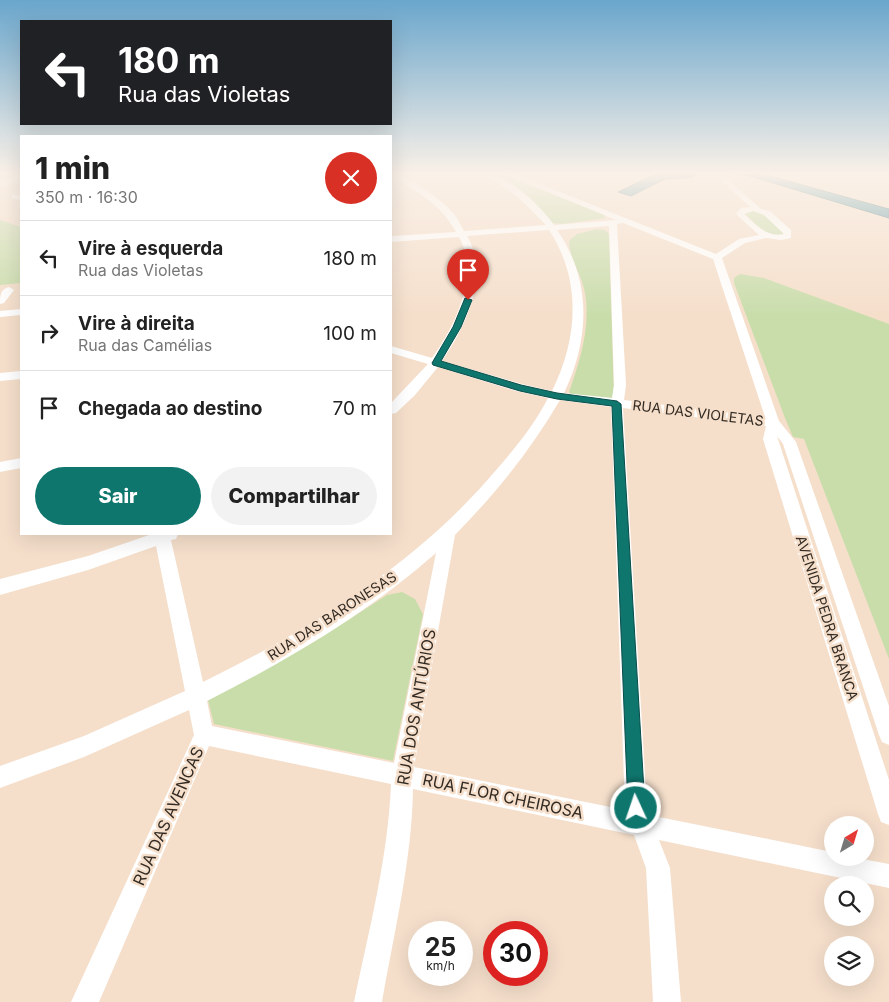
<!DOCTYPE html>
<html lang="pt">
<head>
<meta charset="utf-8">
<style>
	body { margin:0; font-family:Inter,sans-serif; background:#f2f2f2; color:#222; height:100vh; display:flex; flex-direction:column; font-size:19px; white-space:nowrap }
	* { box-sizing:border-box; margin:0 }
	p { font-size:16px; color:#767676 }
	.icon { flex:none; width:28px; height:28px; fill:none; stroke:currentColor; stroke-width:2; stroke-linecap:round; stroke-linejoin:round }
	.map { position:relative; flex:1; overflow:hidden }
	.drawer { position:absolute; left:20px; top:135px; width:372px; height:400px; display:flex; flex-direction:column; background:#fff; border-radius:0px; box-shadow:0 5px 20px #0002 }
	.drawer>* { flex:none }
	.top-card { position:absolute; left:20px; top:20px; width:372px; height:105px; border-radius:0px; box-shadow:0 5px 20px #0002; background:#202124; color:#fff; overflow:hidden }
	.needle { width:32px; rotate:38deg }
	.fabs { position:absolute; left:824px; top:816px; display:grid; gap:10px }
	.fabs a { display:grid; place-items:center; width:50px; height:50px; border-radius:50%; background:#fff; box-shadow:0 5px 20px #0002; font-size:25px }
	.speed { position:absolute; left:408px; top:921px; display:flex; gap:10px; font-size:25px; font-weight:700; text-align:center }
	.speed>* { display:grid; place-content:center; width:65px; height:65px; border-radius:50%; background:#fff; box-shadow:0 5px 20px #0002; line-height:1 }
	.speed small { font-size:12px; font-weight:400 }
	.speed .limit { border:8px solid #d22; background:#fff; color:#111 }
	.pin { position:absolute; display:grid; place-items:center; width:42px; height:42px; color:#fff; margin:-51px -21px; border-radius:50% 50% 50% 0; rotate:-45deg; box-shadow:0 0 5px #0007 }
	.pin .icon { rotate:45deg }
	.me { position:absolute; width:55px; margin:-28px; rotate:357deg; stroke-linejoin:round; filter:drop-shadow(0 0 4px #0008) }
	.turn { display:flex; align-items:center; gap:18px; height:105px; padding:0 15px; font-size:22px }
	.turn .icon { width:65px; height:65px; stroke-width:2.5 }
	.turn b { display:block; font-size:35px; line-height:42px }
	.round { display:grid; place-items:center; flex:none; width:52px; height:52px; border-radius:26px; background:#f2f2f2 }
	.head { display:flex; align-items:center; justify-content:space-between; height:85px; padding:0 15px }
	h1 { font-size:30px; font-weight:800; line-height:38px }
	.primary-button { display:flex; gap:10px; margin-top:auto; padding:10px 15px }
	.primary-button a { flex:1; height:58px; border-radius:30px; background:#0f766e; color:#fff; font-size:20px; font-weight:800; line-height:58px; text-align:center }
	.primary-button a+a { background:#f2f2f2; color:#222 }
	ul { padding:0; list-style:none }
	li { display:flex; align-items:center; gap:15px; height:75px; padding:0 15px; border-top:1px solid #e0e0e0 }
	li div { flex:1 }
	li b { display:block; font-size:19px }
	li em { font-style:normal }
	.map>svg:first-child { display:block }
</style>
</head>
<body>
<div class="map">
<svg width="889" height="1002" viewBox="0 0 889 1002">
	<rect width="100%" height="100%" fill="#f5dfcb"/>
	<g fill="#c9ddab">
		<path d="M492 174H500L603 214 605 218 562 224 553 223C536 204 515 187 492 174Z"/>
		<path d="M754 211 763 214 783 232V234C768 238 754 224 745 213Z"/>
		<path d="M0 220 21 227V283L0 285Z"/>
		<path d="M597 229 605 230 609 234 614 397 612 400 570 394 569 392C580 361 591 326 585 293 582 275 569 258 569 241L577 234Z"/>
		<path d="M740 274 764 278 889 324V659L804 439 793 437 785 418 734 283V278Z"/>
		<path d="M402 592 415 599 423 614 393 761 214 724 208 700 312 643 387 595Z"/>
	</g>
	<g fill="#4e92a3" stroke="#46737d">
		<path d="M656 174H697L693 177 665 179 631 196 618 192Z"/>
		<path d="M733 174H763L885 208 889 209V218L750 176Z"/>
	</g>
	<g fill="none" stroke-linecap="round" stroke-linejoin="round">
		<g fill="#fff" fill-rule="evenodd">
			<path d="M391 174C408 174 444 201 454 214 458 219 461 226 464 231L546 225 518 197 485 174C508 174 541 206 554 225L616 220 505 174H515L716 254 739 239 759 235 737 215 736 213 741 208 750 207 721 180V176H724L761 209 770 211 791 230V238L781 240 766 238 745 243 722 258 779 421 796 442 889 706V745L882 742 879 735 783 444 777 436 889 780V825L881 822 878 814 763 439 766 426 623 408 647 808 649 815 832 852V858H857L889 864V888L659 840 670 868 681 1002H653L646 868 634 835 413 789C412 860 394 932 382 1002H354C369 930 388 858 391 784L209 746 99 1002H71L194 735 189 710 84 757 0 788V766L84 736 185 691 156 546 88 570 0 595V579L88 556 152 534H178L176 539 171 540 203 682C313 628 418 563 497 469 516 447 535 424 548 398L516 391 438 367 415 395 396 413 391 414V403L428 364 391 353V346L432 358C455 327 480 274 459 237L391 242V236L456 232C441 205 418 191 391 177ZM753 211 764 215 784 234C767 238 755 224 744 214ZM623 223 713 259 765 417 624 400 626 385 617 224ZM609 226 614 385 612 398 564 393C590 339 592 280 557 230ZM549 230C582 280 578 339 552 391L522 384 442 361C465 328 491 275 467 236ZM560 400 611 407 625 810 414 767 455 535C495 494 531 450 560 400ZM436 553 394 763 212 726 207 701C288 660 368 613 436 553Z"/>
			<path d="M12 194 21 196V200L12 198Z"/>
			<path d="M9 287 14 290 4 303 0 304C0 296 0 289 9 287Z"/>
			<path d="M21 309V315L0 317V311Z"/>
			<path d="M21 371V379L0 381V373Z"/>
			<path d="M21 458V468L0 472V462Z"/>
		</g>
		<path fill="#fff" fill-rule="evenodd" d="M21 175V181L0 187V181Z"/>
	</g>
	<linearGradient id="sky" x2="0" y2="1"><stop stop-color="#6aa6cc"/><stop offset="0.55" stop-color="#faf1e8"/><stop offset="1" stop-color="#faf1e8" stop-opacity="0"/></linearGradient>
	<rect width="889" height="315" fill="url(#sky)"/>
	<path fill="#0f766e" stroke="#0a4d48" d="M465 298 472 300 461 327 441 361 521 385 557 393 617 401 621 404 645 808 642 814 636 816 630 814 628 808 612 406 557 399 520 391 433 365 432 363 453 327Z"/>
	<g text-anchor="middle" stroke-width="5" stroke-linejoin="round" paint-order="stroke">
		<g font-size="14" fill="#332b23" stroke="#f5dfcb">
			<text transform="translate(698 413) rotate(7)" y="5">RUA DAS VIOLETAS</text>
			<text transform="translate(332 616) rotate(-33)" y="5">RUA DAS BARONESAS</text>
			<text transform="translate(827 618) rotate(72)" y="5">AVENIDA PEDRA BRANCA</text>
		</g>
		<g font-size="16" fill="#332b23" stroke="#f5dfcb">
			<text transform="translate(416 707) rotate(-80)" y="6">RUA DOS ANTÚRIOS</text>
			<text transform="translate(503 796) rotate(12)" y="6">RUA FLOR CHEIROSA</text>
			<text transform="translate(168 816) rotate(-66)" y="6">RUA DAS AVENCAS</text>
		</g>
	</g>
</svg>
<div class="fabs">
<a><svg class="needle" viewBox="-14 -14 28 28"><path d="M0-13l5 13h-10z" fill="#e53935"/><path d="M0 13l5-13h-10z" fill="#767676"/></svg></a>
<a><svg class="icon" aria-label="search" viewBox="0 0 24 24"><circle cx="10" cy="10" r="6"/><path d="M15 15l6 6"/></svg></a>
<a><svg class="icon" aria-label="layers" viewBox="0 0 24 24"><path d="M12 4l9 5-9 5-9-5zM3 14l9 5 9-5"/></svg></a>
</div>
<div class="speed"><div>25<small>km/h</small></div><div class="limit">30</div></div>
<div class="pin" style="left:468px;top:300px;background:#d93025"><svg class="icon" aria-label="arrive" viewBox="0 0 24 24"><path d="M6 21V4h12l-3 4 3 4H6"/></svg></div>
<svg class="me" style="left:636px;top:808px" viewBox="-20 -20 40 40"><circle r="17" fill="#0f766e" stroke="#fff" stroke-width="3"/><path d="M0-11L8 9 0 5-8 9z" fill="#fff"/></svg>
<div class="top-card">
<div class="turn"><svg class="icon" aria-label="left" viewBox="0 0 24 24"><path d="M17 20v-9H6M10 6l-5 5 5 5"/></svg><div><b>180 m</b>Rua das Violetas</div></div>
</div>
<section class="drawer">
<div class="head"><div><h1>1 min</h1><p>350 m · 16:30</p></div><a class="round" style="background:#d93025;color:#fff"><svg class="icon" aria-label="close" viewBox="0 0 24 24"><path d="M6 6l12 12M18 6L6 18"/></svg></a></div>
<ul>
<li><svg class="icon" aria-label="left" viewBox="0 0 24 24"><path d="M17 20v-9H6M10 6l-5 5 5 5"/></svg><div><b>Vire à esquerda</b><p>Rua das Violetas</p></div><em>180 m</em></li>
<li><svg class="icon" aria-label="right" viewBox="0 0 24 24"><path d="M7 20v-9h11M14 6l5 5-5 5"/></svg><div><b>Vire à direita</b><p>Rua das Camélias</p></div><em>100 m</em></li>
<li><svg class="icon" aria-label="arrive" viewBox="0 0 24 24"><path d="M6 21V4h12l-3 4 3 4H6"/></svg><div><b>Chegada ao destino</b></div><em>70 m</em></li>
</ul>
<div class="primary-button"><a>Sair</a><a>Compartilhar</a></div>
</section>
</div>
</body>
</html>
